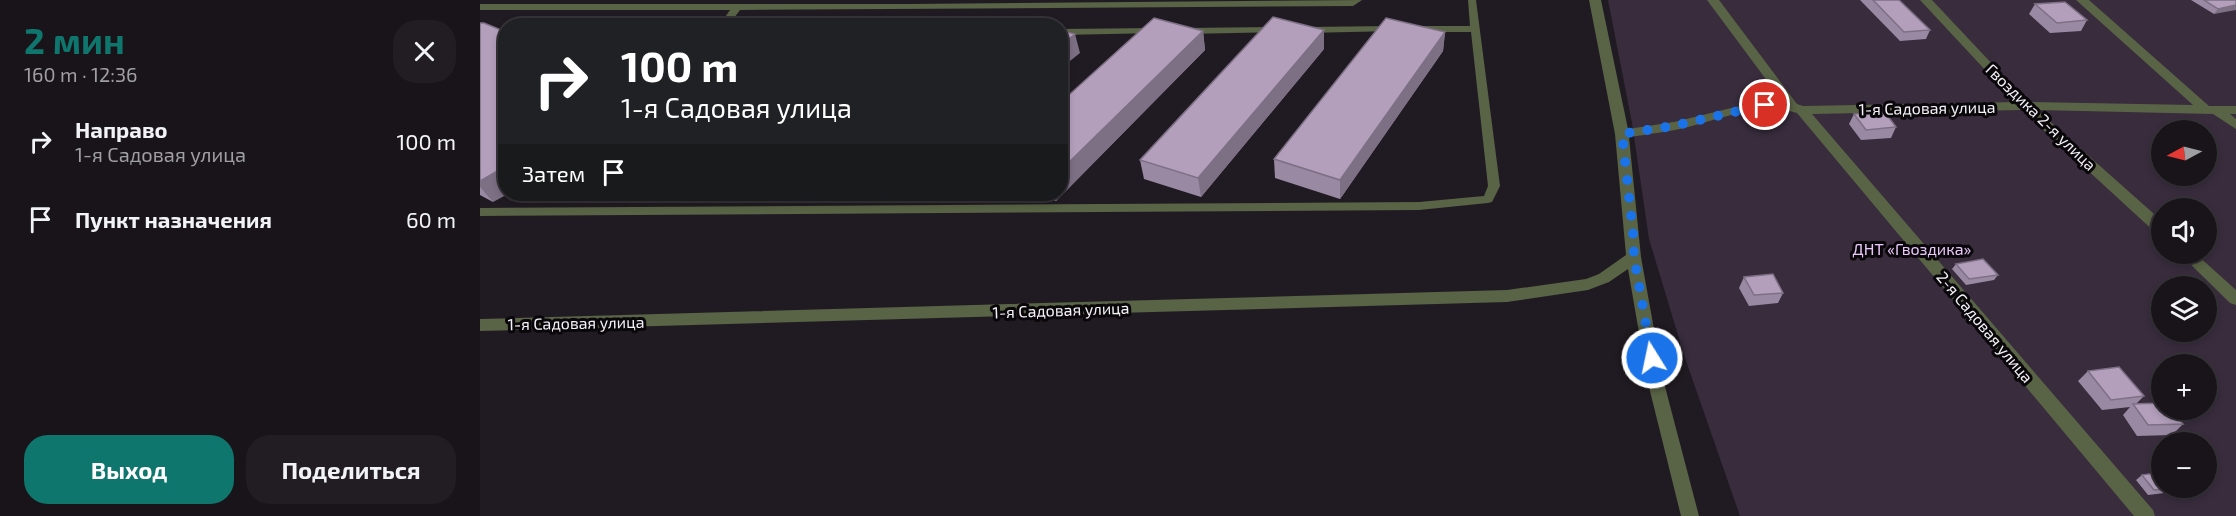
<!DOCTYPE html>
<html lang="ru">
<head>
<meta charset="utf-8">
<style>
	body { margin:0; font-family:"Exo 2",sans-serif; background:#211d23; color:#f1f3f6; height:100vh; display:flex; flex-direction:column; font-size:22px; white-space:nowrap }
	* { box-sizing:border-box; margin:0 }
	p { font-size:20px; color:#9f9ea2 }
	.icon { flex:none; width:33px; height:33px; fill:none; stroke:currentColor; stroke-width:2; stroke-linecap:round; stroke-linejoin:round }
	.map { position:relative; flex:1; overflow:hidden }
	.panel { display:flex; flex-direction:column; background:#18141a; width:480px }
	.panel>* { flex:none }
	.top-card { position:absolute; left:18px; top:18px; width:570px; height:183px; border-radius:24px; box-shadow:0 3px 9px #0003,0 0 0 2px #363339; background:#202124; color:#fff; overflow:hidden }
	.needle { width:39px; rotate:263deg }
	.fabs { position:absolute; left:1671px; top:120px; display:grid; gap:12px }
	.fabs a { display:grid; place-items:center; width:66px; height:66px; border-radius:50%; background:#18141a; box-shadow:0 3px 9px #0003,0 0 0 2px #363339; font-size:30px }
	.pin { position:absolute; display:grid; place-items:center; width:51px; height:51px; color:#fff; margin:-26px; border:3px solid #fff; border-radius:50%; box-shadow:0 2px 6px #0007 }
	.me { position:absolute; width:66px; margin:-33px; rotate:350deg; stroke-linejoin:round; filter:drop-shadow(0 0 4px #0008) }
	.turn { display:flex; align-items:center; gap:21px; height:126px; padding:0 24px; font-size:27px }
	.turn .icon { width:78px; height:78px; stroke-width:2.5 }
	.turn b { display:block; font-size:42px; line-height:51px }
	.then { display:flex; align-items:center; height:57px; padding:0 24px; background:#0003; gap:12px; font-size:22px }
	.round { display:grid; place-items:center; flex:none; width:63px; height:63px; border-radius:24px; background:#211d23 }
	.head { display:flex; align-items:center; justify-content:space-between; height:102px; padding:0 24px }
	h1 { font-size:36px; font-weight:700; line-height:45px; color:#0f766e }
	.button { display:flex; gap:12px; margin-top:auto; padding:12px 24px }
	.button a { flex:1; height:69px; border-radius:24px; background:#0f766e; color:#fff; font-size:24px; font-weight:700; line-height:69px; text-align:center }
	.button a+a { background:#211d23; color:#f1f3f6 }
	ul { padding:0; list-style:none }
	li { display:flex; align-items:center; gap:18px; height:78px; padding:0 24px }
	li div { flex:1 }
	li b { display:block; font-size:22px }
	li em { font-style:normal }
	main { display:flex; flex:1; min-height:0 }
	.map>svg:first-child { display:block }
</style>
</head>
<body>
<main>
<section class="panel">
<div class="head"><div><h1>2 мин</h1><p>160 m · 12:36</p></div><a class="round"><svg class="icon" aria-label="close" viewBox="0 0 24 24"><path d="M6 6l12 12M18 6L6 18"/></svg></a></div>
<ul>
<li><svg class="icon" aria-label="right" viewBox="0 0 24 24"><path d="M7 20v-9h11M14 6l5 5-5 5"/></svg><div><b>Направо</b><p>1-я Садовая улица</p></div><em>100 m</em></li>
<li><svg class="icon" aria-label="arrive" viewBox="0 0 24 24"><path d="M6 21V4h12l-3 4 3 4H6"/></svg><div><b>Пункт назначения</b></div><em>60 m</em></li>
</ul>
<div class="button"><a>Выход</a><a>Поделиться</a></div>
</section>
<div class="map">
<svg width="1756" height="516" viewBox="0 0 1756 516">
	<rect width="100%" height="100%" fill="#201b22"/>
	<path fill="#382c3d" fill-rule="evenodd" d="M1128 0H1756V516H1260L1204 355 1169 239 1152 123ZM1682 130H1726V176H1682ZM1682 208H1726V254H1682ZM1682 286H1726V332H1682ZM1682 364H1726V410H1682ZM1682 442H1726V488H1682Z"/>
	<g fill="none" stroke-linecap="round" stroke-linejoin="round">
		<g fill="#596345" fill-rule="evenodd">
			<path d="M882 0 873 6 260 10 248 26H239L250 10H0V4H429Z"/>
			<path d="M988 0H996L1020 186 1012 202 1008 203 939 210 0 216V208L939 202 1004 196 1008 186 991 32H936L931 29 936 26H990Z"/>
			<path d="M913 26 918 29 916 31 825 33 820 30 825 27Z"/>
			<path d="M796 27 801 30 799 32 705 34 700 31 705 28Z"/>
			<path d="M676 28 681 31 679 33 580 35V29Z"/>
		</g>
		<g fill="#596345" fill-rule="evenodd">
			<path d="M1109 0H1121L1148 129 1194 122 1276 102 1302 101 1227 0H1239L1317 104 1323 106 1535 102 1440 0H1452L1548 102 1713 105 1596 0H1609L1729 106H1756V114H1750L1756 119V129L1733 114 1557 110 1682 221V235L1677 234 1542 110 1332 114 1673 510 1675 516H1654L1317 113C1281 102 1244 118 1208 127 1189 132 1169 134 1149 137L1161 257 1183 379 1219 516H1201L1167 379 1148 269 1129 282 1108 290 1027 302 0 331V319L1027 290 1106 279 1119 274 1146 255 1135 134Z"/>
			<path d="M1700 254H1716L1756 290V305L1750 303Z"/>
		</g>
	</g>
	<g fill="#9a89a2">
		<path d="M1380 0H1419L1450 30 1446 39 1420 41Z"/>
		<path d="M1711 0H1756L1734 14Z"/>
		<path d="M1555 4 1607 20 1601 31 1570 33 1549 14Z"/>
		<path d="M0 23 13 202 0 195Z"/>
		<path d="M723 31 725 50 576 201 555 194H580Z"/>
		<path d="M965 32 963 51 860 199 795 178 794 159Z"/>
		<path d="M844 49 721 197 664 179 660 160Z"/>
		<path d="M1374 114 1416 127 1411 138 1381 140 1369 124Z"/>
		<path d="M139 194H168L157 201Z"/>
		<path d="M268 194H301L290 202Z"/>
		<path d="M406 194H439L429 202Z"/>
		<path d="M1476 264 1518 275 1514 280 1486 285 1472 269Z"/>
		<path d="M1264 277 1303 293 1298 303 1269 306 1259 288Z"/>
		<path d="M1608 371 1664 396 1656 404 1703 424 1692 435 1657 436 1643 415 1650 407 1622 410 1598 381Z"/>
		<path d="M1662 475 1682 488H1698L1693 492 1668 495 1656 480Z"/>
	</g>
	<g fill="#7d6f84">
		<path d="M1756 5V10L1734 14 1738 9Z"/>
		<path d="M844 30V49L721 197 718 178Z"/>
		<path d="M723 31 725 50 576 201 574 194H580V171Z"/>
		<path d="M965 32 963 51 860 199V180Z"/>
		<path d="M595 34 600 53 580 69V47Z"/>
		<path d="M26 166V194H28L13 202 0 187V181Z"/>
		<path d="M152 194H168L157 201Z"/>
		<path d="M285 194H301L290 202Z"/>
		<path d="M426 194H439L429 202Z"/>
	</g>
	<g fill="#b39fbc" stroke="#7d6f84" stroke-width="1.5">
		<path d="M1393 0H1419L1450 30 1424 32Z"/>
		<path d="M1724 0H1756V5L1738 9Z"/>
		<path d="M1585 2 1607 20 1577 23 1555 4Z"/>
		<path d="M793 17 844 30 718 178 660 160Z"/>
		<path d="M674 18 723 31 580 171V103Z"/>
		<path d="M906 18 965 32 860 180 794 159Z"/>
		<path d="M314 20 331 26H306Z"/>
		<path d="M547 20 566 26H540Z"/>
		<path d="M205 21 218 26H196Z"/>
		<path d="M92 22 100 26H85Z"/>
		<path d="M431 22 444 26H426Z"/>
		<path d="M0 23H4L26 32V166L0 181Z"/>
		<path d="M580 30 595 34 580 47Z"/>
		<path d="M1404 111 1416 127 1386 130 1374 114Z"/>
		<path d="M1503 259 1518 275 1489 279 1476 264Z"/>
		<path d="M1293 274 1303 293 1274 295 1264 277Z"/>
		<path d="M1639 367 1664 396 1631 400 1608 371Z"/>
		<path d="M1682 403V410H1691L1703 424 1668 425 1653 404Z"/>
		<path d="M1682 472V488H1693L1674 490 1662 475Z"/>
	</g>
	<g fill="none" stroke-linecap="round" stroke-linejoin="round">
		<path stroke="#1a73e8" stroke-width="10" stroke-dasharray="0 18" d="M1172 358 1154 257 1153 232 1142 134 1193 126 1285 105"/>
	</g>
	<g text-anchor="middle" stroke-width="6" stroke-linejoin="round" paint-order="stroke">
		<g font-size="16" fill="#f5f2f7" stroke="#09070a">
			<text transform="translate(1447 108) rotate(-1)" y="6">1-я Садовая улица</text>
			<text transform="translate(1561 117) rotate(44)" y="6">Гвоздика 2-я улица</text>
			<text transform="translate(581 310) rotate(-2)" y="6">1-я Садовая улица</text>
			<text transform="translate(96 323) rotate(-1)" y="6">1-я Садовая улица</text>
			<text transform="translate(1505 327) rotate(50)" y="6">2-я Садовая улица</text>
		</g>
		<g font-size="16" fill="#eac8fa" stroke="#09070a">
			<text x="1432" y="255">ДНТ «Гвоздика»</text>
		</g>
	</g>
</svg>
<div class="fabs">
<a><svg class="needle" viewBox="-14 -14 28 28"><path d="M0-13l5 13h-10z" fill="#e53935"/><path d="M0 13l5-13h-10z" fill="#9f9ea2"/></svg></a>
<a><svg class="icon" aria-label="sound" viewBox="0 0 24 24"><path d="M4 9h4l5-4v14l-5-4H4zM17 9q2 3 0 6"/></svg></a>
<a><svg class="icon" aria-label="layers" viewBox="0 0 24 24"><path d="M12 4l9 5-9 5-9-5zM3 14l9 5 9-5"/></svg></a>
<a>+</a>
<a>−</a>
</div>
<div class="pin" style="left:1285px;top:105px;background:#d93025"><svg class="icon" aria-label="arrive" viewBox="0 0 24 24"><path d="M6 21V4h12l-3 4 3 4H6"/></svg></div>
<svg class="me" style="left:1172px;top:358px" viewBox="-20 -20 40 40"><circle r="17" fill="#1a73e8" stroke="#fff" stroke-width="3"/><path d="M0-11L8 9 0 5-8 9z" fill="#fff"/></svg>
<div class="top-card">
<div class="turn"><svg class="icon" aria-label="right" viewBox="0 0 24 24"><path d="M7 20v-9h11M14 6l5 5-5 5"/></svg><div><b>100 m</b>1-я Садовая улица</div></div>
<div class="then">Затем<svg class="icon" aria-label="arrive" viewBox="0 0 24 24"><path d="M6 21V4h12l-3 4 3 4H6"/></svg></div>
</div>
</div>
</main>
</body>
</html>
